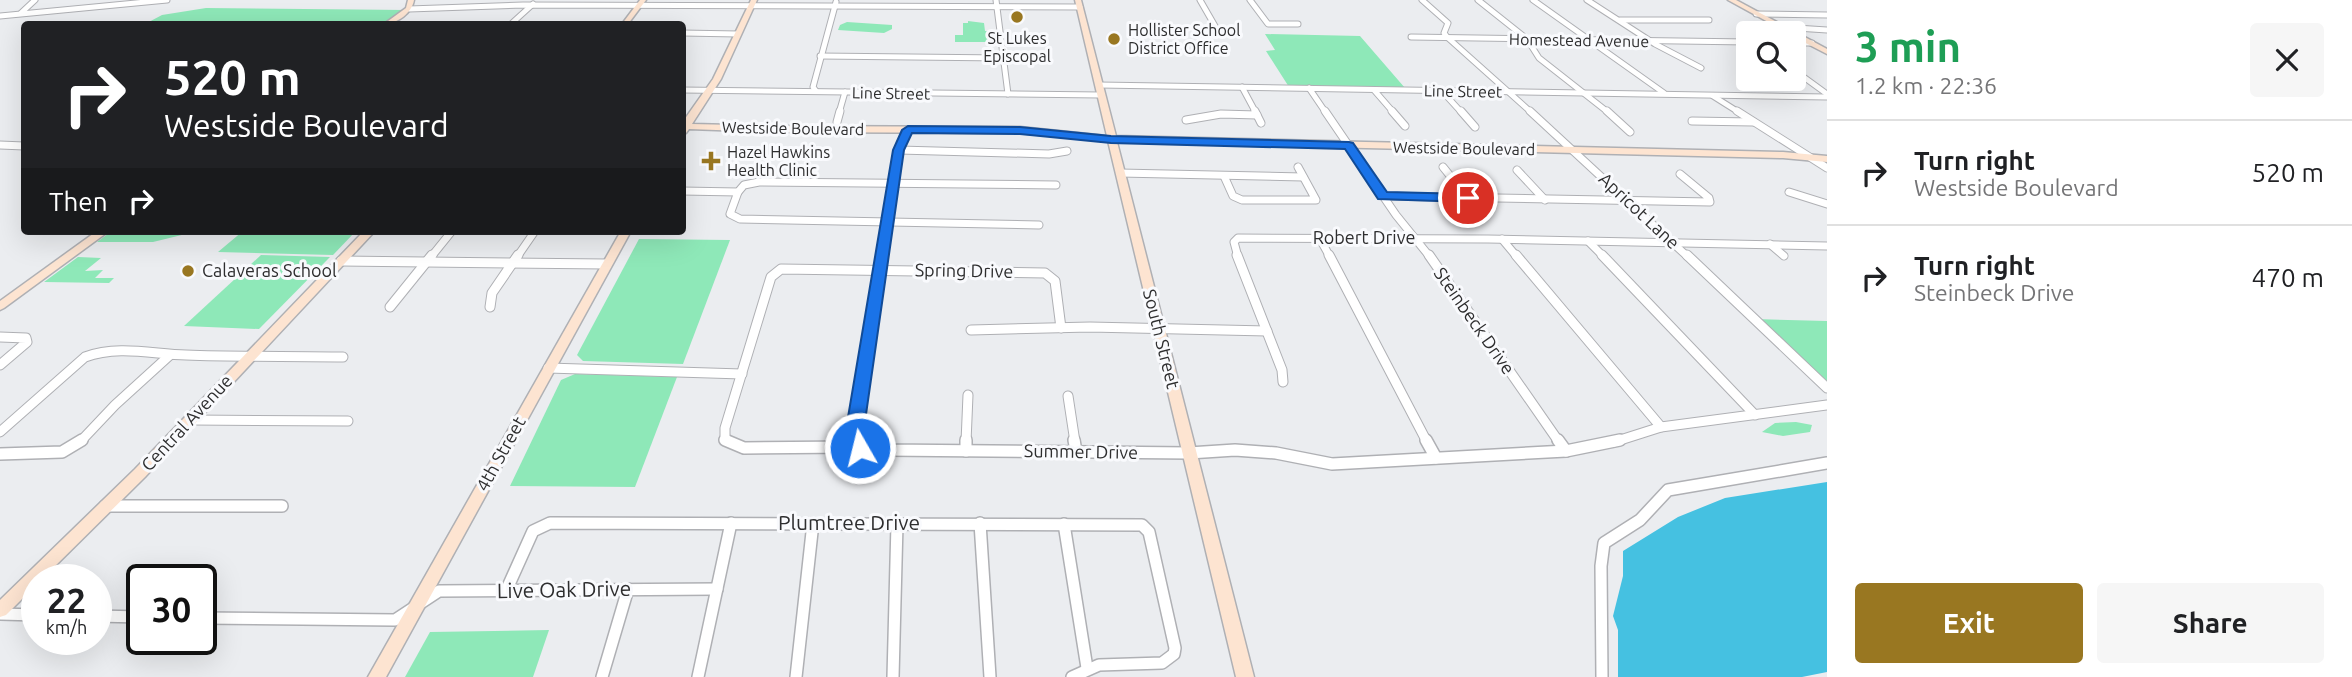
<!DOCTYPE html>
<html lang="en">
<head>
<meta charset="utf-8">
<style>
	body { margin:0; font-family:Ubuntu,sans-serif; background:#f6f6f6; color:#202124; height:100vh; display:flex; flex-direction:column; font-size:26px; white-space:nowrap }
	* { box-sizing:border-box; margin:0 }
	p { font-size:23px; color:#757577 }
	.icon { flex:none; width:38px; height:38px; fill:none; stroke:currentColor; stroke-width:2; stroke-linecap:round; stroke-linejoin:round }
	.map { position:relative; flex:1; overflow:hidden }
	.details { display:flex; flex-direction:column; background:#fff; width:525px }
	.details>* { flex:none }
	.guide { position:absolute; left:21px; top:21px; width:665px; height:214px; border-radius:7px; box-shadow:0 7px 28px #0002; background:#202124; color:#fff; overflow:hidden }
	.buttons { position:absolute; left:1736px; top:21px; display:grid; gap:14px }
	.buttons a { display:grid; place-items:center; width:70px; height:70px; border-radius:7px; background:#fff; box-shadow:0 7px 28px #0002; font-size:35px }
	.speed { position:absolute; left:21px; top:564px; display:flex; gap:14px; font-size:35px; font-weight:700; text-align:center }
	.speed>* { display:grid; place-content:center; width:91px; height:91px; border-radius:50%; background:#fff; box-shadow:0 7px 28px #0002; line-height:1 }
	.speed small { font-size:18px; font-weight:400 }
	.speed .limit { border:4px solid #111; border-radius:10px; background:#fff; color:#111 }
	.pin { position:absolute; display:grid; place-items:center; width:60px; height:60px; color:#fff; margin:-30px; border:4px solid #fff; border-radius:50%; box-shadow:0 2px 7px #0007 }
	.me { position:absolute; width:77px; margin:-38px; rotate:352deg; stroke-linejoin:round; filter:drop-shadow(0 0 5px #0008) }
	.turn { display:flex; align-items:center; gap:24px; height:147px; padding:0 28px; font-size:32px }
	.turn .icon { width:91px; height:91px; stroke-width:2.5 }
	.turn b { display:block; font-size:49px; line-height:60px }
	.then { display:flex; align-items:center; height:66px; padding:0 28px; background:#0003; gap:14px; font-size:26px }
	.round { display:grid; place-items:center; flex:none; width:74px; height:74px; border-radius:7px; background:#f6f6f6 }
	.overview { display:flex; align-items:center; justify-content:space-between; height:119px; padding:0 28px }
	h1 { font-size:42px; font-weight:700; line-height:52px; color:#1e9e55 }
	.button { display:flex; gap:14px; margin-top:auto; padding:14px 28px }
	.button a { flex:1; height:80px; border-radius:7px; background:#997721; color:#fff; font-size:28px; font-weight:700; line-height:80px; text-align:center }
	.button a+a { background:#f6f6f6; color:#202124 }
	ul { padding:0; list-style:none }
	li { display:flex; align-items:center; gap:21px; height:105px; padding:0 28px; border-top:2px solid #e0e0e0 }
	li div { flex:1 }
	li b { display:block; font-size:26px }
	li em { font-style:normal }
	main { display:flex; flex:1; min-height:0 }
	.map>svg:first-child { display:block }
</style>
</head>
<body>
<main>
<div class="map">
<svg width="1827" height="677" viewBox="0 0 1827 677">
	<rect width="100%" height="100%" fill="#ebedf0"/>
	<g fill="#8ee8b8">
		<path d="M206 8 405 10 383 24H145L162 15Z"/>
		<path d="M968 21 984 23 985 31H990L991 42H955V35H963V23H968Z"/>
		<path d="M847 22 892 25V29L884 33 838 30 840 25Z"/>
		<path d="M1265 34 1360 36 1405 88 1289 87 1266 51 1275 50Z"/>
		<path d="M112 231H241L194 232 153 242H97Z"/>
		<path d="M243 231H356L333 255 218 252Z"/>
		<path d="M639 239 730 240 683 364 583 361 577 355Z"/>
		<path d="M261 255 330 257 259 329 184 326Z"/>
		<path d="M78 257 101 258 85 271 103 270 95 278H114L109 283 44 282Z"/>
		<path d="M1754 319 1827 321V381Z"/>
		<path d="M575 374 677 377 635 487 510 486 561 380Z"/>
		<path d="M1796 422 1812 425 1810 432 1783 436 1762 432 1775 423Z"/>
		<path d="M549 630 533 677H405L430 632Z"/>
	</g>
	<path fill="#45c1e1" d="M1827 482V672L1802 677H1618V630L1613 616 1623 576V551L1678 517 1725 498Z"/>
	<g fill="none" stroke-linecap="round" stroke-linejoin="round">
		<g stroke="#afb0b4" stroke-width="7">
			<g id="street-far3">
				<path d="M996 0 1008 94"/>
				<path d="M1200 0 1219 33"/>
				<path d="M1250 0 1268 24H1298"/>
				<path d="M1422 0 1448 23 1444 33 1447 37 1532 113"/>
				<path d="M1478 0 1527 39 1539 58 1609 113"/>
				<path d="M1533 0 1664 93"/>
				<path d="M1587 0 1655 44 1701 68"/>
				<path d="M409 9 523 5 1080 7"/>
				<path d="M21 13 35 0"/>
				<path d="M1756 14 1827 15"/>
				<path d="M0 16 167 0"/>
				<path d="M1620 20H1709"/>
				<path d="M511 24 533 4"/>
				<path d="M1781 27 1827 30"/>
				<path d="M682 33 738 34"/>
				<path d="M1411 37 1748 42"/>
				<path d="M1794 43H1812"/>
				<path d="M820 56 1003 58"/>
				<path d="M1794 70 1827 94"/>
				<path d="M1099 85 1827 97"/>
				<path d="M1242 87 1256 113"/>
				<path d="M1309 88 1326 113"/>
				<path d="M682 90 1100 95"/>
				<path d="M1374 90 1394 113"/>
				<path d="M1441 90 1462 113"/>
				<path d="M816 91 813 87 836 2"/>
				<path d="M1713 96 1740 113"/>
				<path d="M839 113 845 92"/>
			</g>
		</g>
		<g stroke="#afb0b4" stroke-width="9">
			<g id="street-far2">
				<path d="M1255 111 1261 123"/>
				<path d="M1325 111 1396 215 1430 257"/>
				<path d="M1392 111 1405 126"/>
				<path d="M1461 111 1475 127"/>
				<path d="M1530 111 1688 257"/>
				<path d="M1607 111 1630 132"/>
				<path d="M1737 111 1827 168"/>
				<path d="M1186 120 1221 114 1257 115"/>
				<path d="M1692 121 1753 122"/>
				<path d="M837 122 840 111"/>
				<path d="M0 145 24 146"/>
				<path d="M899 150 1049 154 1067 151"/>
				<path d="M1443 167 1468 198"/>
				<path d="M1517 170 1545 200"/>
				<path d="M1120 173 1303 177"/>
				<path d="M1224 176 1233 196 1242 200H1316L1298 167"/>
				<path d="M682 191 738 192 744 185 759 182 1056 185"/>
				<path d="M738 192 730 214 740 219 1039 225"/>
				<path d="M1789 192 1827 204"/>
				<path d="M1383 196 1710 202 1709 198 1680 174"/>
				<path d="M1320 239 1330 257"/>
				<path d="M1502 239 1517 257"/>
				<path d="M1588 241 1604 257"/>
				<path d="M1770 244 1784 256"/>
				<path d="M431 257 452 231"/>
				<path d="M517 257 535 231"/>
				<path d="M881 257 899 150 908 130"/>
				<path d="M1238 257 1234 242 1238 238 1488 239 1827 246"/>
			</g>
		</g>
		<g stroke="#afb0b4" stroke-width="11">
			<g id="street-far1">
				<path d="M1237 255 1282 370 1283 382"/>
				<path d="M1329 255 1427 442"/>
				<path d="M1429 255 1559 442"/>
				<path d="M1516 255 1661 427"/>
				<path d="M1602 255 1755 415"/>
				<path d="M1687 255 1827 388"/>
				<path d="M341 261 607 264"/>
				<path d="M390 307 432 255"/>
				<path d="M490 307 492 293 518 255"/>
				<path d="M971 330 1090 327 1267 331"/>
				<path d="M0 337 26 338 27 342 0 365"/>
				<path d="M548 368 742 374"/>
				<path d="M1068 396 1075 442"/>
				<path d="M191 420 348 421"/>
				<path d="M0 432 85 357C118 345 152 354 186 355 239 357 291 356 343 357"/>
				<path d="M80 442 115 405 170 355"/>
				<path d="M729 442 725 440V428L771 277 781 269 1045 273 1055 281 1061 328"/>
				<path d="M853 442 881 255"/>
				<path d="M966 442 968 395"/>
				<path d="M1614 442 1661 427 1827 405"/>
			</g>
		</g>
		<g stroke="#afb0b4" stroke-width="14">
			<g id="street">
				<path d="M725 440 744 448 852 447 886 450 1189 453 1235 450 1276 453 1332 464 1566 451 1620 440"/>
				<path d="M1074 440 1076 451"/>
				<path d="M1426 440 1436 458"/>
				<path d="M1558 440 1566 451"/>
				<path d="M852 447 853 440"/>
				<path d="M966 451V440"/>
				<path d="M0 454 62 452 82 440"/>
				<path d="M105 506H282"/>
				<path d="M980 523 990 677"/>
				<path d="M1064 524 1087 668"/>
				<path d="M506 591 533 531 550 523 1142 525 1149 532 1175 648 1174 654 1162 663 1099 665 1072 677"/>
				<path d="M0 614 37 615"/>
				<path d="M96 616 142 617"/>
				<path d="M201 618 395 620 439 591 717 589"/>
				<path d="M602 677 628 589"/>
				<path d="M698 677 731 523"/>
				<path d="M796 677 813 523"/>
				<path d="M893 677 897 524"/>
				<path d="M1602 677 1601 566 1604 543 1640 520 1668 490 1827 463"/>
			</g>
		</g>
		<g stroke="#afb0b4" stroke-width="3">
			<g id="secondary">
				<path d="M408 0H414C412 13 397 24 384 24L406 8Z"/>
				<path d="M640 0H646L628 24H622Z"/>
				<path d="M751 0H757L721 79 692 124 771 126 1020 127 1107 136 1075 0H1081L1116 136 1783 152 1827 156V162L1783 158 1117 142 1254 677H1236L1108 141 1020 133 771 132 689 129 686 133 682 134V123L713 79Z"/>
				<path d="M1728 0H1736L1827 49V54L1794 37V33H1788Z"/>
				<path d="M97 231H109L4 308 0 310V301Z"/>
				<path d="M364 231H375L145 477 42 579H37V584L6 615 0 617V600L135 469Z"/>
				<path d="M621 231H631L386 677H368Z"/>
			</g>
		</g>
		<use href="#street-far3" stroke="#fff" stroke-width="5"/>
		<use href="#street-far2" stroke="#fff" stroke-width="7"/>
		<use href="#street-far1" stroke="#fff" stroke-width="9"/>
		<use href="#street" stroke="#fff" stroke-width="11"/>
		<use href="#secondary" fill="#fde4d1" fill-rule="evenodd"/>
	</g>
	<path fill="#1a73e8" stroke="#114b97" stroke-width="2" d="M908 126 1020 127 1111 136 1349 142 1353 143 1387 192 1468 194 1475 198 1468 202 1378 199 1345 149 1111 143 1020 134 912 133 904 150 862 442 869 448 867 452 846 451 843 447 893 150 902 130Z"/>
	<g fill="#997721" stroke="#f9fafd" stroke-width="2.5">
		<circle cx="1017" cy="17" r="7"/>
		<circle cx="1114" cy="39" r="7"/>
		<path d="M707.5 150.5h7v7h7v7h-7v7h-7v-7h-7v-7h7z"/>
		<circle cx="188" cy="271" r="7"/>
	</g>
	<g text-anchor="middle" stroke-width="6" stroke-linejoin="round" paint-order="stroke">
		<g font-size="16" fill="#2e2e2f" stroke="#f9fafd" text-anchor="start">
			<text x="1128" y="36">Hollister School<tspan x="1128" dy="18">District Office</tspan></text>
			<text x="1017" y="44" text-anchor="middle">St Lukes<tspan x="1017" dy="18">Episcopal</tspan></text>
			<text x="727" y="158">Hazel Hawkins<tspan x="727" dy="18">Health Clinic</tspan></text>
		</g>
		<g font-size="16" fill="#2e2e2f" stroke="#f9fafd">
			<text transform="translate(1579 40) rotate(1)" y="6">Homestead Avenue</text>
			<text transform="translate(1463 91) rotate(1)" y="6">Line Street</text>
			<text transform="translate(891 93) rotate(1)" y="6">Line Street</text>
			<text transform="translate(793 128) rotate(1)" y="6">Westside Boulevard</text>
			<text transform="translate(1464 148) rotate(1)" y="6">Westside Boulevard</text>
		</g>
		<g font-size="18" fill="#2e2e2f" stroke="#f9fafd">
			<text transform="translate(1639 211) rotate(43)" y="6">Apricot Lane</text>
			<text x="1364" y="244">Robert Drive</text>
			<text transform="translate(964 271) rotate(1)" y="6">Spring Drive</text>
			<text transform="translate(1474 321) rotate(55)" y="6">Steinbeck Drive</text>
			<text transform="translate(1161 339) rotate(76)" y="6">South Street</text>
			<text transform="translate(187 423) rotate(-47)" y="6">Central Avenue</text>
			<text transform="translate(1081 452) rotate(1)" y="6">Summer Drive</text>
			<text transform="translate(501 454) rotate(-61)" y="6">4th Street</text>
		</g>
		<g font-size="18" fill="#2e2e2f" stroke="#f9fafd" text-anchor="start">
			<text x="202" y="277">Calaveras School</text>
		</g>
		<g font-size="21" fill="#2e2e2f" stroke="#f9fafd">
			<text x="849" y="530">Plumtree Drive</text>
			<text transform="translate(564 590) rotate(-1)" y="7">Live Oak Drive</text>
		</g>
	</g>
</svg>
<div class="buttons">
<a><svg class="icon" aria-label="search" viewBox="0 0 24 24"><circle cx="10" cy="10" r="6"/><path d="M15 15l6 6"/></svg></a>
</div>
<div class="speed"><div>22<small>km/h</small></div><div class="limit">30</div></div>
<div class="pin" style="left:1468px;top:198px;background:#d93025"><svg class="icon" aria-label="arrive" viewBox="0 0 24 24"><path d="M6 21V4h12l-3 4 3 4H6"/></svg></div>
<svg class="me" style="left:860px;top:448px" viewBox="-20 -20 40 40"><circle r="17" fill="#1a73e8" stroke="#fff" stroke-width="3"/><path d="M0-11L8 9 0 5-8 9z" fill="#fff"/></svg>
<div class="guide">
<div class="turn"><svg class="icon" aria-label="right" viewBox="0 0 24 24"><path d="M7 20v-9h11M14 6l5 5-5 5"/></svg><div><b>520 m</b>Westside Boulevard</div></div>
<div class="then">Then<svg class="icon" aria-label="right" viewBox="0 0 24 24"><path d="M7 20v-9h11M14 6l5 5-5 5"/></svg></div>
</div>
</div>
<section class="details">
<div class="overview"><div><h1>3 min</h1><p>1.2 km · 22:36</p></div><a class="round"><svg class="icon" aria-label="close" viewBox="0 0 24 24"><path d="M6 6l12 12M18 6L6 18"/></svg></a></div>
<ul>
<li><svg class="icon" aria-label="right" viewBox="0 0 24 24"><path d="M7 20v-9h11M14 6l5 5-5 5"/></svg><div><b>Turn right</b><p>Westside Boulevard</p></div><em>520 m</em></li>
<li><svg class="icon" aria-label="right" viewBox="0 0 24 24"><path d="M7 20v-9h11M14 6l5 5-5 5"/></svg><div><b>Turn right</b><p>Steinbeck Drive</p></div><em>470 m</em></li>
</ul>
<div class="button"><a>Exit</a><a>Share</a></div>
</section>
</main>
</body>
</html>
